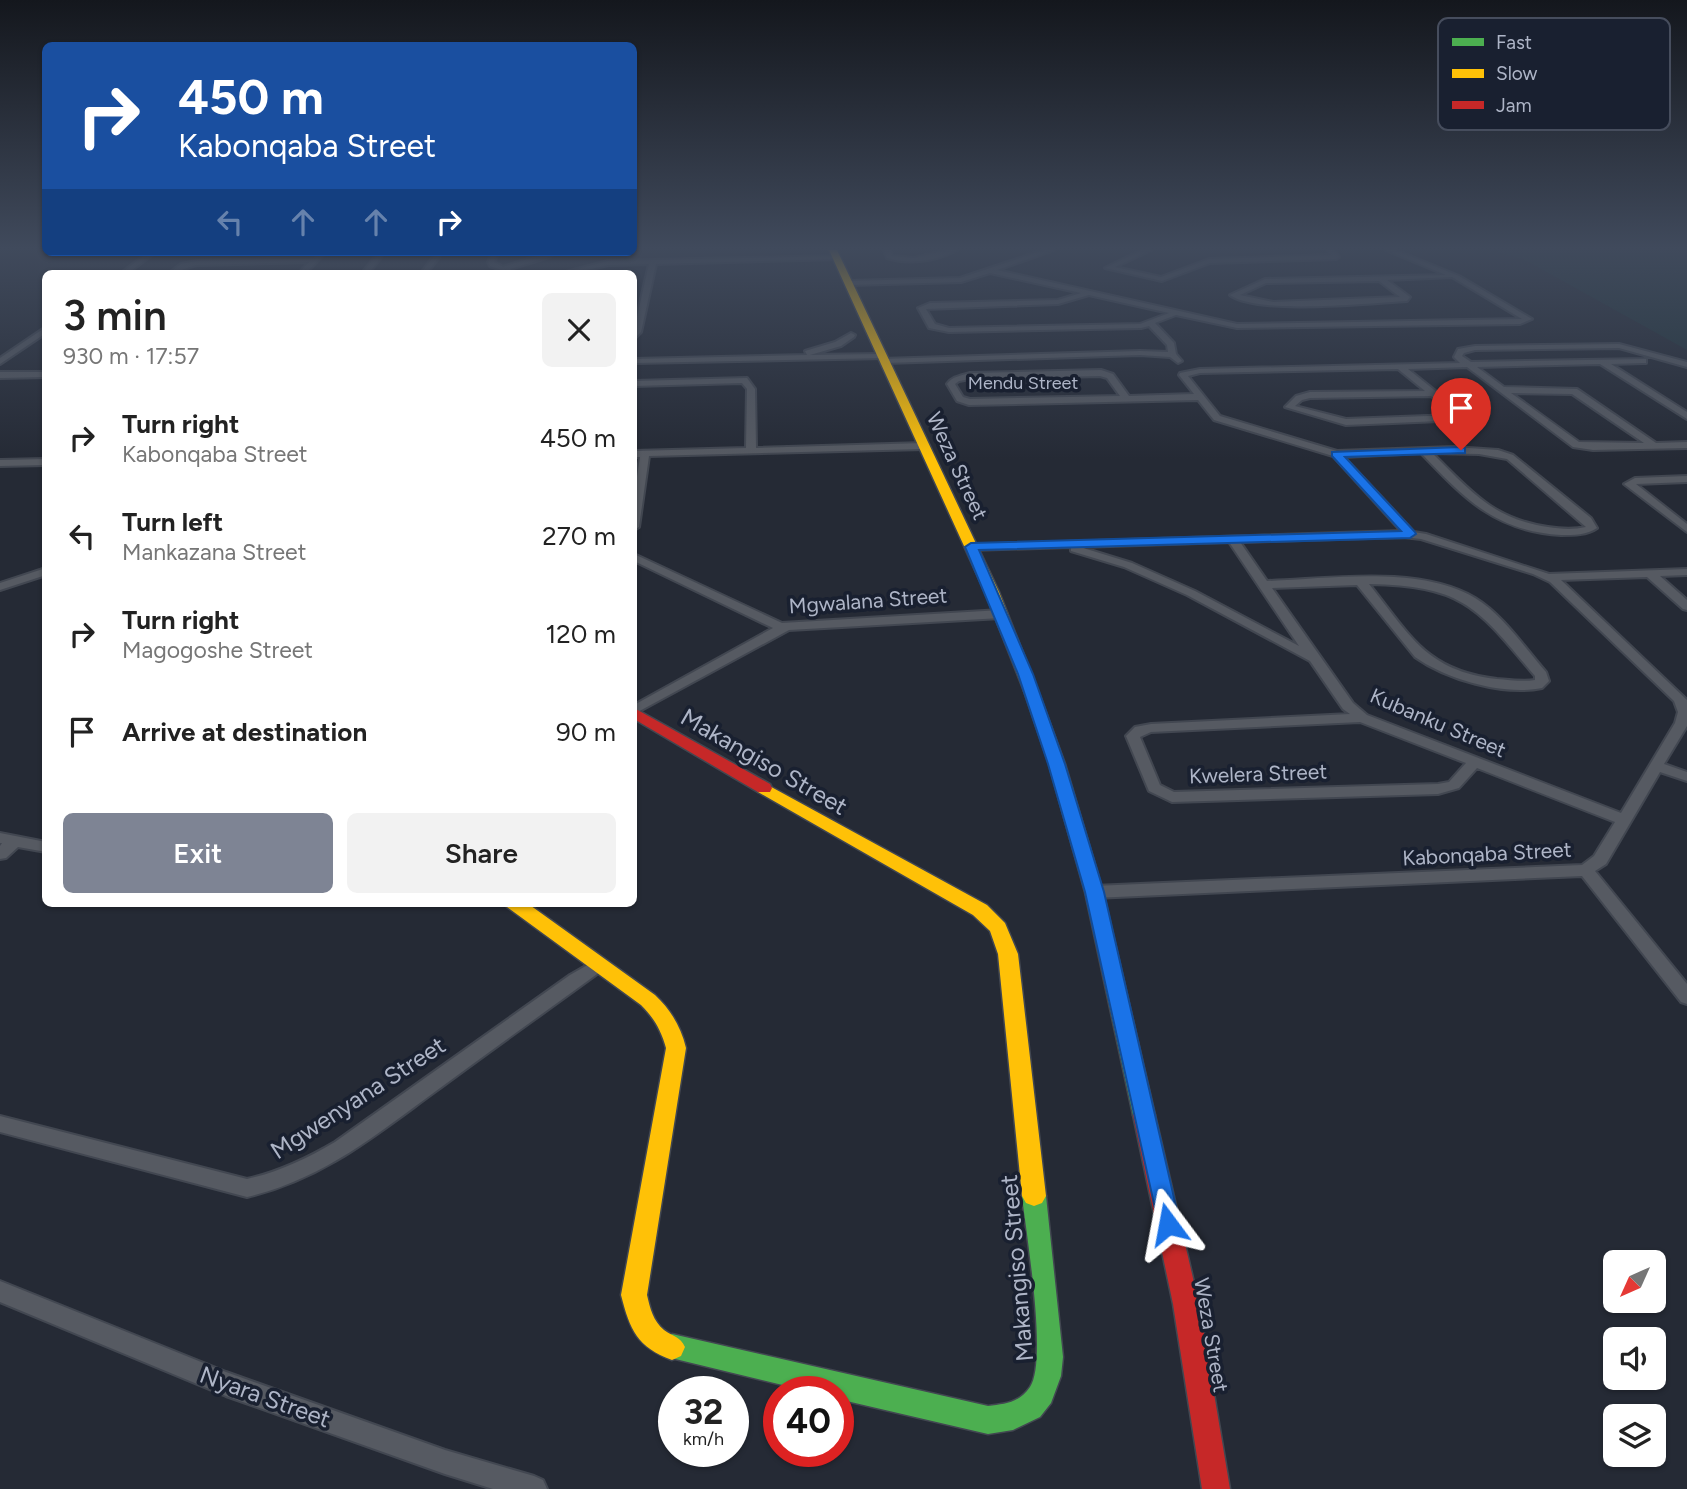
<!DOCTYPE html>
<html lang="en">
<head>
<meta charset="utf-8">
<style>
	body { margin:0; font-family:Figtree,sans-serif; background:#f2f2f2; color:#222; height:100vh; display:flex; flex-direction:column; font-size:26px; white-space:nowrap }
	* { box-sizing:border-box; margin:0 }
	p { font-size:23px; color:#767676 }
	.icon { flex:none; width:38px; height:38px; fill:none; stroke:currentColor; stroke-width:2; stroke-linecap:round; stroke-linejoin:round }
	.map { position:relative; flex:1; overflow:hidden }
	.drawer { position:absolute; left:42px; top:270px; width:595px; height:637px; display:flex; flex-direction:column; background:#fff; border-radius:10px; box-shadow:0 2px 5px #0004 }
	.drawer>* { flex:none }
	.hud { position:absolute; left:42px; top:42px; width:595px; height:214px; border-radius:10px; box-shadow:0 2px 5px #0004; background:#1a4fa0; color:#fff; overflow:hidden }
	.needle { width:46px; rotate:225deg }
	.fabs { position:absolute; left:1603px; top:1250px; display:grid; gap:14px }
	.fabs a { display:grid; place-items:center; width:63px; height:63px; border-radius:10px; background:#fff; box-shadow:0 2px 5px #0004; font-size:35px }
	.speed { position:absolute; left:658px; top:1376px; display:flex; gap:14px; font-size:35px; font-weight:700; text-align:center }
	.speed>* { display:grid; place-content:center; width:91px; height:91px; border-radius:50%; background:#fff; box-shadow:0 2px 5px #0004; line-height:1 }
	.speed small { font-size:18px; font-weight:400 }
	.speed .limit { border:10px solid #d22; background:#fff; color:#111 }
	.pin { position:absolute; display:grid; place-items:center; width:60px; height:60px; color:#fff; margin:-72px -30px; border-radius:50% 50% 50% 0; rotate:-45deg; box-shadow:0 0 7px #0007 }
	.pin .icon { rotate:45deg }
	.me { position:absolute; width:77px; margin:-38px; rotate:347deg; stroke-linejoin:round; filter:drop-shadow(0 0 5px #0008) }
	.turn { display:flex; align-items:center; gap:24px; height:147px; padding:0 21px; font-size:32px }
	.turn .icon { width:91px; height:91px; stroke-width:2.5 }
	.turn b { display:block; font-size:49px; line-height:60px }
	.lanes { display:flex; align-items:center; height:66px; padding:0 21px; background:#0003; justify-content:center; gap:35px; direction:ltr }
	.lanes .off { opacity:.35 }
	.round { display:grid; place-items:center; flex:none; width:74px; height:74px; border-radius:10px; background:#f2f2f2 }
	.head { display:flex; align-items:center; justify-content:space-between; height:119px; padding:0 21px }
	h1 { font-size:42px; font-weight:600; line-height:52px }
	.action { display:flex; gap:14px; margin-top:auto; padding:14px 21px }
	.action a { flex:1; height:80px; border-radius:10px; background:#7e8494; color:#fff; font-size:28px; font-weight:600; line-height:80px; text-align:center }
	.action a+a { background:#f2f2f2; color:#222 }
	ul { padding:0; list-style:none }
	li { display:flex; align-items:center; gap:21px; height:98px; padding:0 21px }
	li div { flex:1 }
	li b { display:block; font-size:26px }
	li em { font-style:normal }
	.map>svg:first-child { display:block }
</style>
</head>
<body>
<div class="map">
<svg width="1687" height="1489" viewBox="0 0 1687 1489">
	<rect width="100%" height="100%" fill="#252a35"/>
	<path fill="#22343b" d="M1491 250H1687V350L1523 259Z"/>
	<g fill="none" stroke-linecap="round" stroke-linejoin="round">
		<g stroke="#424751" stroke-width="4">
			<g id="street">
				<path d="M884 250H890L892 256 914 258 947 250H957C936 261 910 265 887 258Z"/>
				<path d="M1044 250H1054L997 270 1237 324 1522 319 1452 277 1387 280 1410 297 1407 301C1369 303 1258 315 1230 295L1265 279 1446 275 1386 250H1395L1459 276 1532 319 1520 324 1237 328 1176 315 1155 323 1174 343 1176 354 1182 361 1178 363 1170 357 1140 355 885 363H882V359L1140 351 1168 352 1167 345 1149 326 1141 328 949 332 929 328 918 308 930 303 1058 300 1081 293 990 273 961 282 849 285 846 283 849 281 960 278ZM1379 281 1400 297 1273 302 1240 295 1266 283ZM1089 295 1169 313 1140 324 949 328 935 324 926 309 1058 304Z"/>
				<path d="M1142 250H1151L1115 267 1161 277 1209 259 1331 255 1327 250H1334L1339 257 1336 259 1210 263 1162 281 1105 268Z"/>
				<path d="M149 252H156L128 273H121Z"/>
				<path d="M319 252H326L306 273H299L309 262 197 265C186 267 179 273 169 273L181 264 197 261 313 258Z"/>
				<path d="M379 252H385L369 273H362Z"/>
				<path d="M437 252H443L427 273H421Z"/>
				<path d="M493 252H499L494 262 503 267 549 252H556L549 257 510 269 513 271 510 273 490 266 488 262Z"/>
				<path d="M838 256 840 259 656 264 641 332 634 339V330L649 264 608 265 574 273H562L608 261Z"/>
				<path d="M46 327V333L0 364V358Z"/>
				<path d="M851 333 855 335 854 337 841 346 810 355 882 354H885V358L634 363V359L807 355 805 351 835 342Z"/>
				<path d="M1619 344 1687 362V367L1619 348 1475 350 1464 353 1462 356 1471 362 1646 359V363H1643L1611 364 1687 412V419L1600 364 1477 367 1504 387 1577 389 1656 443 1687 442V448L1593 450 1573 447 1467 367 1408 369 1463 413V420L1346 425 1285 407 1296 396 1310 392 1425 391 1398 369 1200 373 1188 376 1220 416 1337 451 1454 447 1498 450 1513 455 1591 518 1597 528C1587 535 1574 535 1561 535 1495 531 1465 499 1421 453L1344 457 1414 532 1426 534 1549 574 1687 569V575L1660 576 1687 600V610L1683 609 1647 577 1561 580 1687 700V726L1664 764 1687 772V781L1660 772 1606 864 1595 871 1687 984V1004L1681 1002 1582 876 1094 898 1088 896 1086 892 1088 888 1094 886 1582 865 1594 856 1615 822 1477 768 1459 788 1438 794 1172 802 1149 791 1126 736 1135 727 1151 724 1350 714 1343 709 1310 661 1187 595 1124 567 1071 551V547L971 550 967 549V545L1401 531 1333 456 1214 420 1198 400 969 405 957 401 947 384C953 376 960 376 970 373L1101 370 1113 374 1129 396 1194 394 1179 375 1180 373 1200 369 1460 363 1454 357 1458 349 1475 346ZM1100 376 1107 378 1120 396 970 399 963 397 955 384 959 381 970 379ZM1511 393 1572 394 1644 443 1579 442ZM1431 396 1455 415 1346 419 1295 406 1302 400 1310 398ZM1432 453 1479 454 1507 459 1586 527C1573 530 1560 529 1548 527 1492 519 1470 490 1432 453ZM1403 537 1421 539 1533 574 1550 582 1674 701 1678 712 1675 723 1621 813 1367 715 1353 703 1272 588 1357 585 1415 657C1446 679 1503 696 1542 688L1549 681 1546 672C1524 647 1503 615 1475 598 1419 565 1330 579 1267 581L1240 542ZM1229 542 1299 646 1195 591 1132 563 1080 547ZM1369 584C1464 586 1477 607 1535 676V680C1524 682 1509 680 1497 679 1426 671 1410 635 1369 584ZM1360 722 1466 763 1449 782 1438 784 1174 792 1160 785 1140 737 1151 732Z"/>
				<path d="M0 372H46V377L0 378Z"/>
				<path d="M747 378 755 389 756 448 924 443 929 446 924 449 649 456 639 527 634 530V496L640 457H634V451L746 448 747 389 742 383 634 386V381Z"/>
				<path d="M46 459V465L0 466V460Z"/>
				<path d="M1687 476V482L1636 484 1687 524V532L1624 484 1635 478Z"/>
				<path d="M634 554 782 623 1001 610 1007 614 1001 618 789 630 634 714V705L773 628 634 561Z"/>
				<path d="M46 568V575L0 590V583Z"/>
				<path d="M0 833 46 842V852L18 847 6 858 0 859V846L2 843H0Z"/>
				<path d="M598 959 604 961 607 965 604 969C548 1010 491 1050 436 1091 374 1136 323 1179 247 1197L0 1132V1116L247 1179C279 1172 306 1159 335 1142L570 975Z"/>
				<path d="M0 1281 226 1372 445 1450 534 1476 543 1480 547 1489H493L445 1474 226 1396 0 1302Z"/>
			</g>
		</g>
		<g stroke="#424751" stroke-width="3">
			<g id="fast">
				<path d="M1031 687 1038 691 1065 764 1103 892 1155 1115 1152 1121 1144 1124 1136 1121 1133 1115 1085 892 1049 764 1024 691Z"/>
				<path d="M1034 1186 1042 1189 1046 1196 1063 1357 1061 1376 1051 1403 1040 1417 1013 1430 988 1434 838 1399V1391H807L663 1356 659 1347 663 1338 672 1334 988 1406C1005 1404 1019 1403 1030 1387 1048 1361 1026 1232 1022 1196L1026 1189Z"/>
			</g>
		</g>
		<g stroke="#424751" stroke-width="3">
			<g id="slow">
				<path d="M829 250H837L999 592 1038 691 1036 694 1031 695 1024 691 985 592Z"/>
				<path d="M764 783 987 905 1005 923 1018 954 1046 1196 1042 1203 1034 1206 1026 1203 1022 1196 998 954 990 931 973 915 758 792 756 788 758 784Z"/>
				<path d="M505 903H527L655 995C671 1010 681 1027 686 1048L647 1295C650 1308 653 1321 664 1330 673 1337 680 1336 685 1347L681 1356 672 1360C637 1347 630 1330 621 1295L666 1048C661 1030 654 1018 641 1005L507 907Z"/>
			</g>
		</g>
		<g stroke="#424751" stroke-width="3">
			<g id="jam">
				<path d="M634 708 770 784 772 788 770 792H758L634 719Z"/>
				<path d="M1144 1106 1152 1109 1155 1115 1199 1304 1230 1489H1202L1173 1304 1133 1115 1136 1109Z"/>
			</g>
		</g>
		<use href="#street" fill="#565a62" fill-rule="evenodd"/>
		<use href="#fast" fill="#4caf50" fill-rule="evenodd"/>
		<use href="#slow" fill="#ffc107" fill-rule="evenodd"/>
		<use href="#jam" fill="#c62828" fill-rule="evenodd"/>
	</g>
	<linearGradient id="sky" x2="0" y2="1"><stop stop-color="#14171d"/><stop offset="0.54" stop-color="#404a5c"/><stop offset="1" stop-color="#404a5c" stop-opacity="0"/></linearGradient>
	<rect width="1687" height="459" fill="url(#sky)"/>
	<path fill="#1a73e8" stroke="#114b97" stroke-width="2" d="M1461 447 1465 448V453L1345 457 1415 532 1416 534 1410 538 979 550 1033 674 1065 764 1104 892 1180 1224 1177 1231 1168 1235 1160 1231 1085 892 1048 764 1018 674 965 547 971 543 1401 531 1332 456V452Z"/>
	<g text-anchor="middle" stroke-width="7" stroke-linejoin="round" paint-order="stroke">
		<g font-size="18" fill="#aeb5c7" stroke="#192030">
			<text x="1023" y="389">Mendu Street</text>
		</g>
		<g font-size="21" fill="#aeb5c7" stroke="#192030">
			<text transform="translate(957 466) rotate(65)" y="7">Weza Street</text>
			<text transform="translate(868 601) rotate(-4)" y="7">Mgwalana Street</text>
			<text transform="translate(1438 723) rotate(23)" y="7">Kubanku Street</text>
			<text transform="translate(1258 774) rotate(-2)" y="7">Kwelera Street</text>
			<text transform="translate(1487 854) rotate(-3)" y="7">Kabonqaba Street</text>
			<text transform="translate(1211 1335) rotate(80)" y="7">Weza Street</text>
		</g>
		<g font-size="24" fill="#aeb5c7" stroke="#192030">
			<text transform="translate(764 762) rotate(30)" y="8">Makangiso Street</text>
			<text transform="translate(358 1098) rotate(-33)" y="8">Mgwenyana Street</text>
			<text transform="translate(1017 1268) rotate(-95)" y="8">Makangiso Street</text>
			<text transform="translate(265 1397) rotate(20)" y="8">Nyara Street</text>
		</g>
	</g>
	<rect x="1438" y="18" width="232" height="112" rx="10" fill="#192030" stroke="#464d5d" stroke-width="2"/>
	<rect x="1452" y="38" width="32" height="8" fill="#4caf50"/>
	<rect x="1452" y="69" width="32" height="9" fill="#ffc107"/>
	<rect x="1452" y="101" width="32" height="8" fill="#c62828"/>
	<g font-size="19" fill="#aeb5c7">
		<text x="1496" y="49">Fast</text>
		<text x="1496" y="80">Slow</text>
		<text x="1496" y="112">Jam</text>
	</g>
</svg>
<div class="fabs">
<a><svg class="needle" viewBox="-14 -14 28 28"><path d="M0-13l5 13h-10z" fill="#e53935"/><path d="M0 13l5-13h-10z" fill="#767676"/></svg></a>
<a><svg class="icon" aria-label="sound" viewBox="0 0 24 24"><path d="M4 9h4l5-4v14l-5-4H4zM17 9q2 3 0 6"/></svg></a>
<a><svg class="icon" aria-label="layers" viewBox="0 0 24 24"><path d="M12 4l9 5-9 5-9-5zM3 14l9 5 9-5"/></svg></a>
</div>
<div class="speed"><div>32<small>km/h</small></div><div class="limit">40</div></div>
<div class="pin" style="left:1461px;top:450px;background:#d93025"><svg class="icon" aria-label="arrive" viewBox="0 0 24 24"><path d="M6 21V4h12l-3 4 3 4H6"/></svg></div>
<svg class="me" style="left:1168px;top:1224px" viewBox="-20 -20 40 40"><path d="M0-17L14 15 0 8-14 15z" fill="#1a73e8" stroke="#fff" stroke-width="4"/></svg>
<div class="hud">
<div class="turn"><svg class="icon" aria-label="right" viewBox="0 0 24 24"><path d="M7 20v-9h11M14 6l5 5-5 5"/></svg><div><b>450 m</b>Kabonqaba Street</div></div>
<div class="lanes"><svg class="icon off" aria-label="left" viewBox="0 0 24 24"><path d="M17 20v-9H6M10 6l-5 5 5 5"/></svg><svg class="icon off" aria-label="ahead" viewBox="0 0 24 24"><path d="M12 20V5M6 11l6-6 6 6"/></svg><svg class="icon off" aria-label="ahead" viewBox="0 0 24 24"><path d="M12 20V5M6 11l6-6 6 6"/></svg><svg class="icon" aria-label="right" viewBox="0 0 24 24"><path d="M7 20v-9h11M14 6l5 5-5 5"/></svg></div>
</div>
<section class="drawer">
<div class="head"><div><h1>3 min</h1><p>930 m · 17:57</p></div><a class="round"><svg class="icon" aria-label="close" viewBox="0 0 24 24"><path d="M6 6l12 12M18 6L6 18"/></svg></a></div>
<ul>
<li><svg class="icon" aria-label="right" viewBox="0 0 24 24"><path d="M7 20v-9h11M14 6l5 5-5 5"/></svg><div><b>Turn right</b><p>Kabonqaba Street</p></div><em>450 m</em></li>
<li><svg class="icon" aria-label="left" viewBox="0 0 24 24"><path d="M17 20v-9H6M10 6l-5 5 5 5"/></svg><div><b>Turn left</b><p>Mankazana Street</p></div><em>270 m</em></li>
<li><svg class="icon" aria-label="right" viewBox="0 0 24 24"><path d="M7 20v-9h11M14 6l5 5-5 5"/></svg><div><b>Turn right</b><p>Magogoshe Street</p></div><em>120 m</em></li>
<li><svg class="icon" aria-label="arrive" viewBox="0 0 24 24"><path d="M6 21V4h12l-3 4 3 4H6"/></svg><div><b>Arrive at destination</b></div><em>90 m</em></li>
</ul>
<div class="action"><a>Exit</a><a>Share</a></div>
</section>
</div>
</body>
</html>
